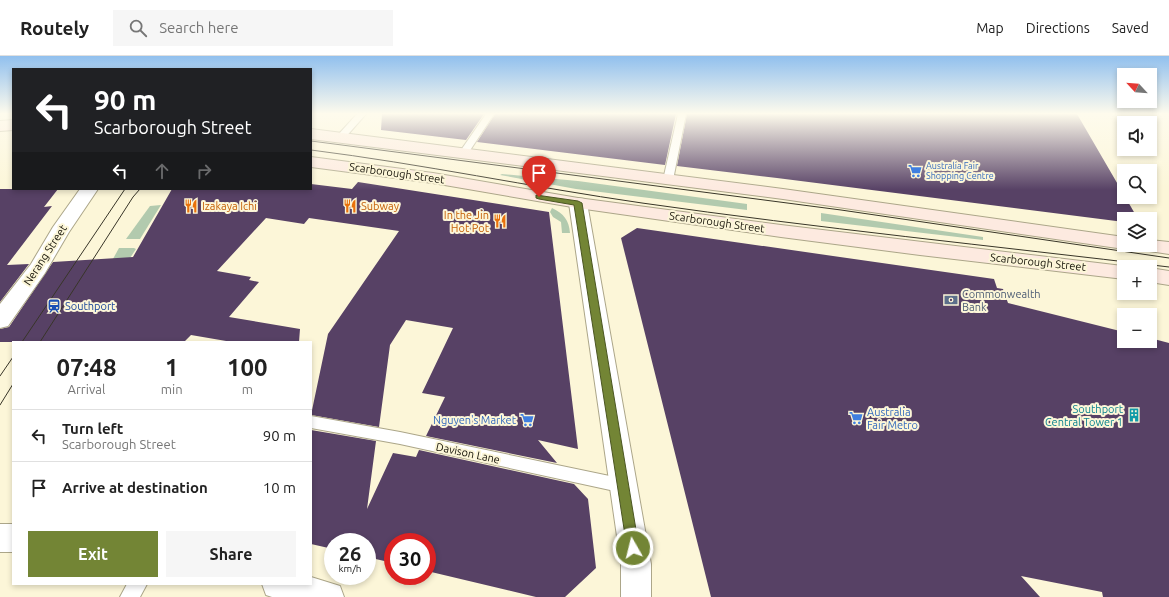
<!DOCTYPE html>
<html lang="en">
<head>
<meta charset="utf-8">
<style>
	body { margin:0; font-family:Ubuntu,sans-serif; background:#f6f6f6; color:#222; height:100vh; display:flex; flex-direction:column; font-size:15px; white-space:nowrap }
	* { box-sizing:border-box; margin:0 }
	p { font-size:13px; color:#767676 }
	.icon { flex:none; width:22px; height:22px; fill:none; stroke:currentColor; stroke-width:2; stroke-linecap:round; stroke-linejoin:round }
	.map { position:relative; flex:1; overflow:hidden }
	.drawer { position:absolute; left:12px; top:285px; width:300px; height:244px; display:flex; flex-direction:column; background:#fff; border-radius:0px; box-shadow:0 2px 6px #0003 }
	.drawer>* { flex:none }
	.top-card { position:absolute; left:12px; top:12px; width:300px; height:122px; border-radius:0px; box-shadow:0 2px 6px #0003; background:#202124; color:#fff; overflow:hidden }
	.needle { width:26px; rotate:296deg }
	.tools { position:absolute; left:1117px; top:12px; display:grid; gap:8px }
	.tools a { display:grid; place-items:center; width:40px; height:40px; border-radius:0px; background:#fff; box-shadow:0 2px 6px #0003; font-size:20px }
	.speed { position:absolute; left:324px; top:477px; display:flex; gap:8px; font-size:20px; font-weight:700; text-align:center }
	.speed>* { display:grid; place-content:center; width:52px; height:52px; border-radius:50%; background:#fff; box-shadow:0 2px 6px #0003; line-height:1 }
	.speed small { font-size:10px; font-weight:400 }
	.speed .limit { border:6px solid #d22; background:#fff; color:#111 }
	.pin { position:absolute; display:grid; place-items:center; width:34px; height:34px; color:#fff; margin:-41px -17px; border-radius:50% 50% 50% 0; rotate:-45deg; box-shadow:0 0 4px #0007 }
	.pin .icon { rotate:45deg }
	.me { position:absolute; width:44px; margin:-22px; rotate:352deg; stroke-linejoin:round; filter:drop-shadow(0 0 3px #0008) }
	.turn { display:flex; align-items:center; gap:14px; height:84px; padding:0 16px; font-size:18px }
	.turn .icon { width:52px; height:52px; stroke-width:2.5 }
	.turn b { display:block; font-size:28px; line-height:34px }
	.lanes { display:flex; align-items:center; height:38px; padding:0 16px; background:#0003; justify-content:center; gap:20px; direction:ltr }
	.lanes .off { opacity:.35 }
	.eta { display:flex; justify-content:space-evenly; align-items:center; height:68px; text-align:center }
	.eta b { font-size:24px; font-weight:700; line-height:28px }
	.primary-button { display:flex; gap:8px; margin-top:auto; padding:8px 16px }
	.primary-button a { flex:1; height:46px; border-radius:0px; background:#738535; color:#fff; font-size:16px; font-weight:700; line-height:46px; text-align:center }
	.primary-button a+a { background:#f6f6f6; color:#222 }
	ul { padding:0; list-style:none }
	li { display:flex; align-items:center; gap:12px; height:52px; padding:0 16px; border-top:1px solid #e0e0e0 }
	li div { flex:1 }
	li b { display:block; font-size:15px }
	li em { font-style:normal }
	header { display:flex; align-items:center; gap:24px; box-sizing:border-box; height:56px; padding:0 20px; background:#fff; border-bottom:1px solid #e0e0e0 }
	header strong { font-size:19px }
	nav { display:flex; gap:22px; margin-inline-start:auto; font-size:14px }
	.search { width:280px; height:36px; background:#f6f6f6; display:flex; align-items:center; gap:10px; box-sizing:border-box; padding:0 14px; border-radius:0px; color:#767676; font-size:15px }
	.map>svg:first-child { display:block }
</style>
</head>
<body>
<header>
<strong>Routely</strong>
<div class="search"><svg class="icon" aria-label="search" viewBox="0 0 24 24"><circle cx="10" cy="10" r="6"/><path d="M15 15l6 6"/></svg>Search here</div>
<nav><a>Map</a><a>Directions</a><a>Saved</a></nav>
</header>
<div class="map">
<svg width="1169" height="541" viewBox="0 0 1169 541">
	<rect width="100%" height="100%" fill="#fcf6d8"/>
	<g fill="#b2caae">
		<path d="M502 118 578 125 747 148V154L576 133 500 119Z"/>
		<path d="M161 149 140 183H126L150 150Z"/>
		<path d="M552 152C564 158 569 164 570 177H562L561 166 553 161 550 156Z"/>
		<path d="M821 157 983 181V184L821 165Z"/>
		<path d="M119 192H134L136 193 122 214 103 221Z"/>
	</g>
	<g fill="#574165">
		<path d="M382 58H484L466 84 381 74Z"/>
		<path d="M495 58H676L665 109 477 86Z"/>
		<path d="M687 58H1077L1138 163H1124V166L777 122 677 110Z"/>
		<path d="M358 126 549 156 578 393 538 384 557 407 426 380 445 341 422 337 453 272 406 264 390 289 379 371 311 359 328 278 399 175 309 162 304 168 266 162 217 215 251 221 249 224 259 226 229 261 300 273 299 286H232L191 279 184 286H0V273L9 271 53 206 133 201 172 133H311V128L352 133Z"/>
		<path d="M0 133H58L44 151 52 150 7 209 29 208 0 246Z"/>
		<path d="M637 172 994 223 997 232 1003 233 1008 247 1124 276V285H1150V282L1169 287V541H1103L1102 536 1021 520 1040 541H711L621 182Z"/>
		<path d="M311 374 376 385 367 453 393 397 416 401 419 394 574 428 588 443 596 512 565 541H536L427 515V486H393V507L367 501V486H333V493L311 488Z"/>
	</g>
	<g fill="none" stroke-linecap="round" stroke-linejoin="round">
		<g stroke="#aca689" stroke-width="2">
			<g id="lane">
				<path d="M357 58H366L343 84H337L335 82 337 80Z"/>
				<path d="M486 58H494L467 99H461L459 97Z"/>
				<path d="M678 58H686L673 124 668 127 663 124Z"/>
				<path d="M311 360 400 376 624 423 630 425 632 430 630 435 624 437 400 388 311 372Z"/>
				<path d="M127 528H147L140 541H120Z"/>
			</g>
		</g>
		<g stroke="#aca689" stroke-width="2">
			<g id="street">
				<path d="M80 133H98L69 176 45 217 8 270 0 272V248L31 208 53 171Z"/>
				<path d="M578 142 584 143 587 147 651 508V541H621V508L569 147 572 143Z"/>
				<rect x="0" y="468" width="13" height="28"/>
				<path d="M311 521 340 530 344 541H272L266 539 262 528H311Z"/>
			</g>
		</g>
		<g stroke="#aca689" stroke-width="2">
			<g id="secondary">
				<path d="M13 64V74L0 75V65Z"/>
				<path d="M311 73 783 133 1124 181V189H1132L1131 191 1124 193 783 143 311 83Z"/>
				<path d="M311 101 433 117 578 142 781 169 1131 211H1124V223L920 199 781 181 578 152 433 127 311 111Z"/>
				<path d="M1150 184 1169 186V198L1136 193 1133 189H1150Z"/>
				<path d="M1150 212 1169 215V229L1150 226Z"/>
			</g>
		</g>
		<use href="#lane" fill="#fff" fill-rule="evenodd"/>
		<use href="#street" fill="#fff" fill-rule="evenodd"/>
		<use href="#secondary" fill="#fdeae0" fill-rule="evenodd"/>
		<g stroke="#383528" stroke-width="1">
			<path d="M311 85 841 154 1169 202"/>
			<path d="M311 94C422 108 531 131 642 147 817 172 993 190 1169 211"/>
			<path d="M22 286 125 133"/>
			<path d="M40 286 133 141 140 133"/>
			<path d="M0 320 13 301"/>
			<path d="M0 349 13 328"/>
		</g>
	</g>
	<linearGradient id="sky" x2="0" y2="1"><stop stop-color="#91c0ee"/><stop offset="0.43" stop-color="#fefbed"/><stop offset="1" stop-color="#fefbed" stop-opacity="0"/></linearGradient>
	<rect width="1169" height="134" fill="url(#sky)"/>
	<path fill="#738535" stroke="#4b5622" d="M536 139 578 145 582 147 639 492 638 496 633 498 629 496 627 492 574 149 539 143 536 142Z"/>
	<defs>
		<g id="supermarket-bare" transform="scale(1.08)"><path d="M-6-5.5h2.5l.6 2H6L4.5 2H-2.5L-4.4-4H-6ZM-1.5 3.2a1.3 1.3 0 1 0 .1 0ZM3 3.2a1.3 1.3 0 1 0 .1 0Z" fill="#3f7fe0" stroke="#fcf6d8" stroke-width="2.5" paint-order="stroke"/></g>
		<g id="restaurant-bare" transform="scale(1.08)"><path d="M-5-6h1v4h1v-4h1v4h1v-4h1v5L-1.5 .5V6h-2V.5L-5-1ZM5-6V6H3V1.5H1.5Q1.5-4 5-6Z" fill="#e8710a" stroke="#fcf6d8" stroke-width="2.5" paint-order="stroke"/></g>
		<g id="bank-bare" transform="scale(1.08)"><path d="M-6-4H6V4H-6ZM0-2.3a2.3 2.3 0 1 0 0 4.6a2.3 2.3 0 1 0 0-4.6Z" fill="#5c6f8a" stroke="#fcf6d8" stroke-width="2.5" paint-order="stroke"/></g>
		<g id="station-bare" transform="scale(1.08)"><path d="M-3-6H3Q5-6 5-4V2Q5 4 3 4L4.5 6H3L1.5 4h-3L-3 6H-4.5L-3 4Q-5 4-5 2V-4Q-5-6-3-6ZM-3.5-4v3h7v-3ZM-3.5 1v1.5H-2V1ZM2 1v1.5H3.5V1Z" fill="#1a4fb4" stroke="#fcf6d8" stroke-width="2.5" paint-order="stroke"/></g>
		<g id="building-bare" transform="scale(1.08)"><path d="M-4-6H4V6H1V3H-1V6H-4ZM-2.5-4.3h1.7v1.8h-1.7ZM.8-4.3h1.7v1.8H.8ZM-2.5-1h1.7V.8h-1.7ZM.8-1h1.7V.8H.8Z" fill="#0f9aa8" stroke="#fcf6d8" stroke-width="2.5" paint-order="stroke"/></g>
	</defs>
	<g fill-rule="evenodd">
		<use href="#supermarket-bare" x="915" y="115"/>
		<use href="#restaurant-bare" x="191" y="150"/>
		<use href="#restaurant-bare" x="350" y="150"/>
		<use href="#restaurant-bare" x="500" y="165"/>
		<use href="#bank-bare" x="951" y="244"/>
		<use href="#station-bare" x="54" y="250"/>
		<use href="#building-bare" x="1134" y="359"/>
		<use href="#supermarket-bare" x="856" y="362"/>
		<use href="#supermarket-bare" x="527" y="364"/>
	</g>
	<g text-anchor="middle" stroke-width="4" stroke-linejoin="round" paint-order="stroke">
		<g font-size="9" fill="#366cbe" stroke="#fcf6d8" text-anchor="start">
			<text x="926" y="113">Australia Fair<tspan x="926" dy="10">Shopping Centre</tspan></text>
		</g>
		<g font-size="11" fill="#151208" stroke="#fcf6d8">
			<text transform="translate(397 117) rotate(8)" y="4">Scarborough Street</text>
			<text transform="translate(717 166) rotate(8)" y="4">Scarborough Street</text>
			<text transform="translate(45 199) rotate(-57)" y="4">Nerang Street</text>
			<text transform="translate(1038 206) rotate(6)" y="4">Scarborough Street</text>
			<text transform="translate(468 397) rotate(12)" y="4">Davison Lane</text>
		</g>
		<g font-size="11" fill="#c56008" stroke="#fcf6d8" text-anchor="start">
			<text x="202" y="154">Izakaya Ichi</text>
			<text x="361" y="154">Subway</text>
			<text x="489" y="163" text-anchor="end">In the Jin<tspan x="489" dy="13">Hot Pot</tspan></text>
		</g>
		<g font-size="11" fill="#4e5e75" stroke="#fcf6d8" text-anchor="start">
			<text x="962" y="242">Commonwealth<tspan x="962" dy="13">Bank</tspan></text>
		</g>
		<g font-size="11" fill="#164399" stroke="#fcf6d8" text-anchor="start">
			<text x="65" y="254">Southport</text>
		</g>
		<g font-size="11" fill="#0d838f" stroke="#fcf6d8" text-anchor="end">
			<text x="1123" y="357">Southport<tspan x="1123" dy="13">Central Tower 1</tspan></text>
		</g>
		<g font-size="11" fill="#366cbe" stroke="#fcf6d8" text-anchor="start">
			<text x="867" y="360">Australia<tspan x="867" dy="13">Fair Metro</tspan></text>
			<text x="516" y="368" text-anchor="end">Nguyen's Market</text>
		</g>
	</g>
</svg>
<div class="tools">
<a><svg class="needle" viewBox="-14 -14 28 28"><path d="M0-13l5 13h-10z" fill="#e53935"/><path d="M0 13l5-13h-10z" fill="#767676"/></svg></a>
<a><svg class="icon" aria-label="sound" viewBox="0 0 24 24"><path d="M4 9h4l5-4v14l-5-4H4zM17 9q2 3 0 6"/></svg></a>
<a><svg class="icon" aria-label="search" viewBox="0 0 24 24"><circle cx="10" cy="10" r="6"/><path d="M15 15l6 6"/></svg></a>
<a><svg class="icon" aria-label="layers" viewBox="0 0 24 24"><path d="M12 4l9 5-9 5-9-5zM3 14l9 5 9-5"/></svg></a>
<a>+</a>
<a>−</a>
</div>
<div class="speed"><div>26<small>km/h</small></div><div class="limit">30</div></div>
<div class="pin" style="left:539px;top:141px;background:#d93025"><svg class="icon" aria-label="arrive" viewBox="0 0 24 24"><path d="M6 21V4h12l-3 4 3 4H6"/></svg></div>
<svg class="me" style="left:633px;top:492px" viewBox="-20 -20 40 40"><circle r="17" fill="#738535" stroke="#fff" stroke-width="3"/><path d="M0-11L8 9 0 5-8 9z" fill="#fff"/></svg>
<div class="top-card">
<div class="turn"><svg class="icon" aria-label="left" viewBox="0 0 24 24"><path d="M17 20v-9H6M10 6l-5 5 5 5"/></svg><div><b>90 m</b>Scarborough Street</div></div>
<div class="lanes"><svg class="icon" aria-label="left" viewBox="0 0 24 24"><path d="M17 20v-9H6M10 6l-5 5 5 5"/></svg><svg class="icon off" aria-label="ahead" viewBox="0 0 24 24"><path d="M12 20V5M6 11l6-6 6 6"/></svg><svg class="icon off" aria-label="right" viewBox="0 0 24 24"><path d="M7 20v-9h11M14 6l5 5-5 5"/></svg></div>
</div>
<section class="drawer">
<div class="eta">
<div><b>07:48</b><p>Arrival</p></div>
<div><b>1</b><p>min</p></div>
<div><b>100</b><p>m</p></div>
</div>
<ul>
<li><svg class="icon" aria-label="left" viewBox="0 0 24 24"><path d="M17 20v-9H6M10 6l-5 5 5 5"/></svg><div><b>Turn left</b><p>Scarborough Street</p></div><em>90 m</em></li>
<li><svg class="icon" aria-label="arrive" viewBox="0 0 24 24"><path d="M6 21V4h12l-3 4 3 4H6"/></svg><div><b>Arrive at destination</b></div><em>10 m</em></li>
</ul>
<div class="primary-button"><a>Exit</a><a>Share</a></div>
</section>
</div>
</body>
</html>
